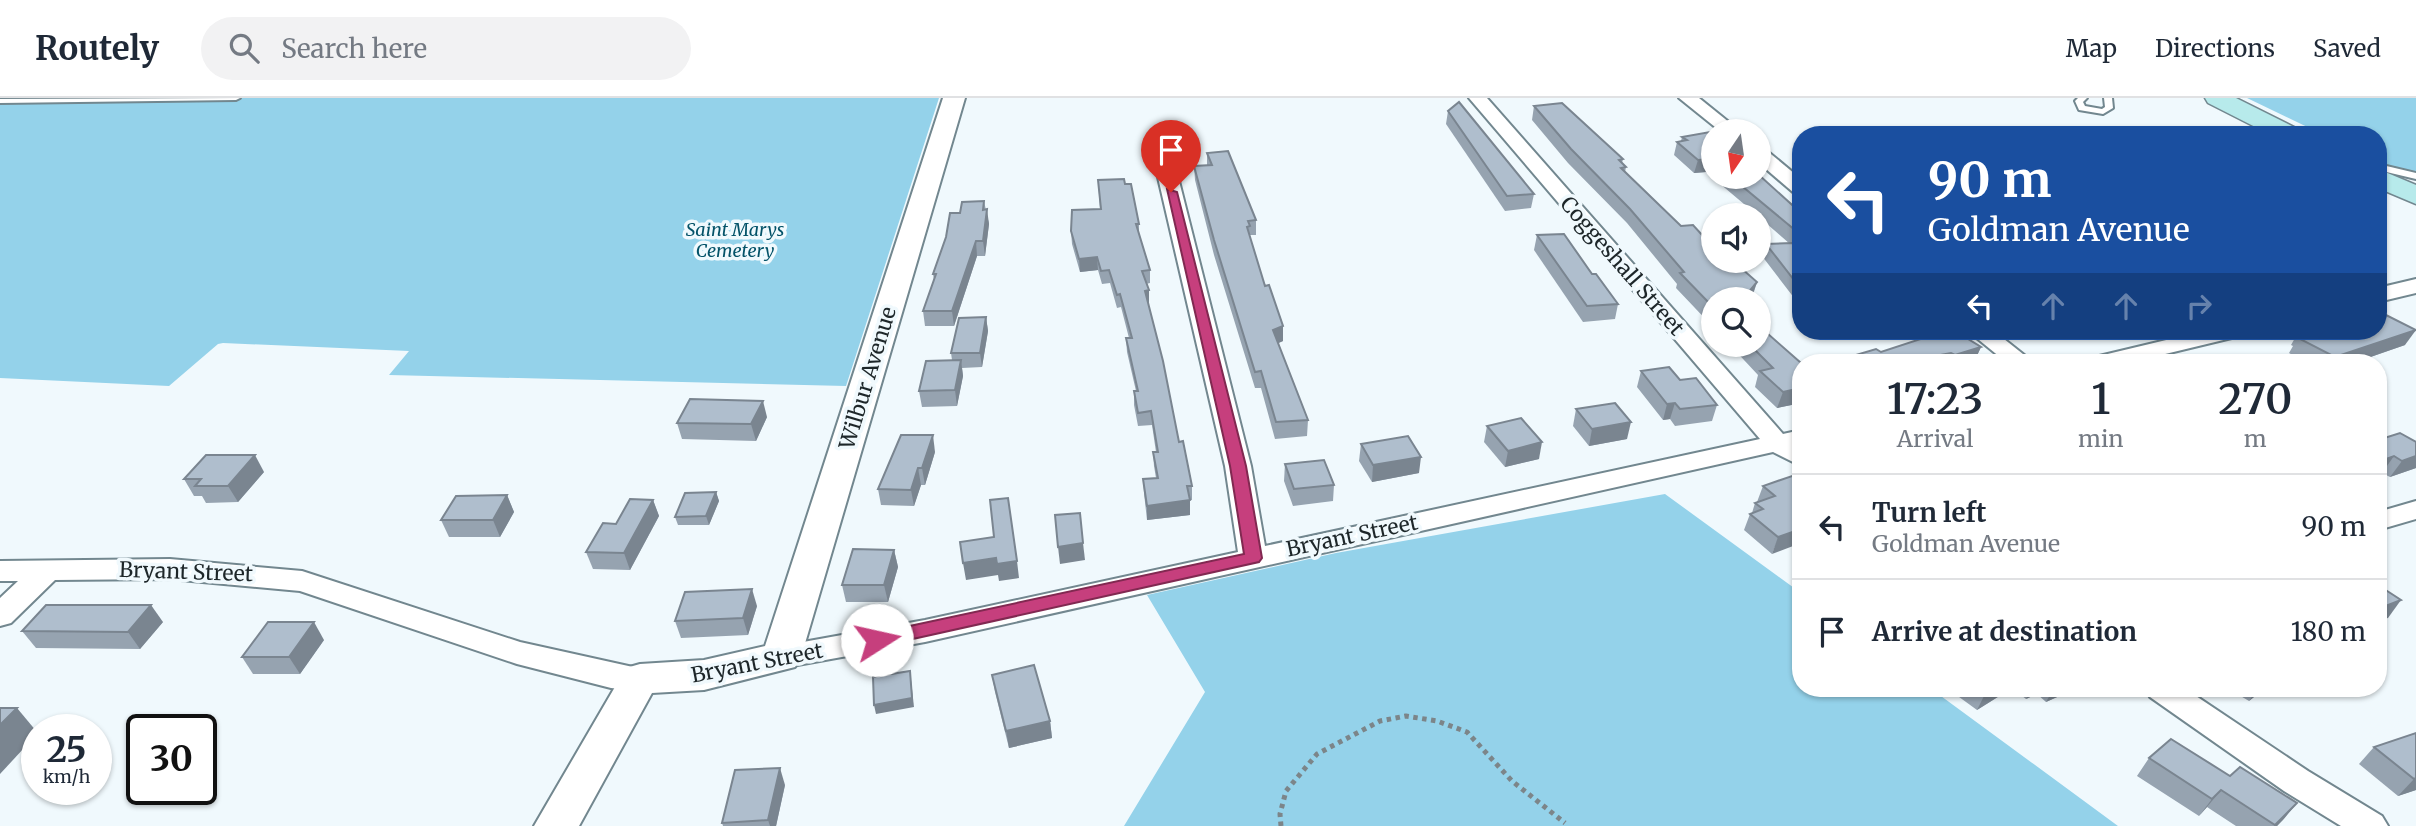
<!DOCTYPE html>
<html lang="en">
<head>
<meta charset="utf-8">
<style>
	body { margin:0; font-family:Merriweather,serif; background:#f2f2f3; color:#1f2937; height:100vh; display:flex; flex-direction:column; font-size:26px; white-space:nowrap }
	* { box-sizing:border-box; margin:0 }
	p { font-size:23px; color:#747a83 }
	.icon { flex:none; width:38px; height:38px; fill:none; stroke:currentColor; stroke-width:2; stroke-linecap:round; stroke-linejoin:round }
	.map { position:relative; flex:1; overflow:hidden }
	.panel { position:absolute; left:1792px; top:256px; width:595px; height:343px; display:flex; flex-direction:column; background:#fff; border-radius:28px; box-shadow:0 2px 5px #0004 }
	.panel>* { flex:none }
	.top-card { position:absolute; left:1792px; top:28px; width:595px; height:214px; border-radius:28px; box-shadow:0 2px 5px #0004; background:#1a4fa0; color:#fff; overflow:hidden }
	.needle { width:46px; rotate:193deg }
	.fabs { position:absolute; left:1701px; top:21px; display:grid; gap:14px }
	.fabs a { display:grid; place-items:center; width:70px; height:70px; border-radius:50%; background:#fff; box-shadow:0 2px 5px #0004; font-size:35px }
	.speed { position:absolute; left:21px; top:616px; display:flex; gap:14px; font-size:35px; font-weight:700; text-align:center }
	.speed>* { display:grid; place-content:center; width:91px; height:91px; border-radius:50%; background:#fff; box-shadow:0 2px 5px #0004; line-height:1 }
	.speed small { font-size:18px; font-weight:400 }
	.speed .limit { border:4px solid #111; border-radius:10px; background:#fff; color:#111 }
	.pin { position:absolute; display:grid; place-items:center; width:60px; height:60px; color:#fff; margin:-72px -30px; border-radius:50% 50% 50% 0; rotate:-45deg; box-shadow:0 0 7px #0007 }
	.pin .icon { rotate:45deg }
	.me { position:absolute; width:77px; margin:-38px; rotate:80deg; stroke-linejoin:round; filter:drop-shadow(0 0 5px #0008) }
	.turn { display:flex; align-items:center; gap:24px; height:147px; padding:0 21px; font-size:32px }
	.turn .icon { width:91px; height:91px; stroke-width:2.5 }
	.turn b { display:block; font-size:49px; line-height:60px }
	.lanes { display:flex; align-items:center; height:66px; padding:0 21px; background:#0003; justify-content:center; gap:35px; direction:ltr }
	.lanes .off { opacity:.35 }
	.eta { display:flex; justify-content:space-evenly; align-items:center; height:119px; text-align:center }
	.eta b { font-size:42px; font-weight:600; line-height:49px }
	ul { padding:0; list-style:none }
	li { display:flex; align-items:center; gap:21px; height:105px; padding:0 21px; border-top:2px solid #e0e1e3 }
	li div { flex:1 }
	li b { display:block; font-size:26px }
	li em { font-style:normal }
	header { display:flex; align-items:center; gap:42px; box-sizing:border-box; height:98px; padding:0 35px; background:#fff; border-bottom:2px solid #e0e1e3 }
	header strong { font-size:33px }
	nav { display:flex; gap:38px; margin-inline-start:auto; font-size:24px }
	.search { width:490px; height:63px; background:#f2f2f3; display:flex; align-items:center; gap:18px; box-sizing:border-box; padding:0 24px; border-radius:38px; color:#747a83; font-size:26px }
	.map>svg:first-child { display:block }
</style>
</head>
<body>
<header>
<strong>Routely</strong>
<div class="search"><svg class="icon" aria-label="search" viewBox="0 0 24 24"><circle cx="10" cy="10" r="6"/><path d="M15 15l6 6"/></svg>Search here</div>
<nav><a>Map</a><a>Directions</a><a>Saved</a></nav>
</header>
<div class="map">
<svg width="2416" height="728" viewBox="0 0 2416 728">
	<rect width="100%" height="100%" fill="#f0f9fd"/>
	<g fill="#94d2ea">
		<path d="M0 0H939L846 288 389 277 409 253 223 245 218 246 169 288 0 280Z"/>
		<path d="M2247 0H2416V81L2378 63V37H2324Z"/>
		<path d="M1665 396 1801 495V590H1930L2118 728H1124L1205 594 1147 497 1336 455Z"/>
	</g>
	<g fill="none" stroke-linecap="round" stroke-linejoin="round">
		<g stroke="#72878f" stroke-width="4">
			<g id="service">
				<path d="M240 0 236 2 0 5V1Z"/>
				<path d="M2078 0H2087L2083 4 2085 8 2102 11 2105 9 2104 0H2112L2113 10 2103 16 2079 12 2075 3Z"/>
				<path d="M2378 66 2416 75V81L2378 72Z"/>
			</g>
		</g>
		<g stroke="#72878f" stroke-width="4">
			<g id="minor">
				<path d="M1469 0H1487L1783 336 1801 332V368L1773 354 925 544 781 570 770 567 766 559 770 551 781 548 925 522 1238 454 1225 368 1157 75 1167 69 1177 75 1251 368 1265 448 1760 341Z"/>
				<path d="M1679 0H1699L1740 33H1720Z"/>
				<path d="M1759 50 1766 52 1801 81V97L1794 95 1759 65Z"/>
				<path d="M2416 181V195L2378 204V190Z"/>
				<path d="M1968 233H1994L2033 264H2006Z"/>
				<path d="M2204 233H2244L2240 238 2132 264H2091L2095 259Z"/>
				<path d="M2416 403V421L2378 432V414Z"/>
				<path d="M170 461 302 473 520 544 651 573 656 581 651 589 640 593 611 590 517 566 300 493 170 481 55 482 11 525 0 528V500L18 483H0V463Z"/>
				<path d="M2145 590H2184L2308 673 2382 718 2388 728H2341L2284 693 2150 599Z"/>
			</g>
		</g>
		<g stroke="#72878f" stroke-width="4">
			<path id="tertiary" d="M943 0H965L801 559 795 569 704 592 652 595 579 728H534L626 570 640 566 704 562 765 548Z"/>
		</g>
		<g stroke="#72878f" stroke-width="3">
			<g id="secondary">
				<path d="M2205 0H2236L2300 32 2304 37H2271L2208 5Z"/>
				<path d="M2378 71 2416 87V106L2378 90Z"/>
			</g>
		</g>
		<path stroke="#7c8589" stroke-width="5" stroke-dasharray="4.5 4.5" stroke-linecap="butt" d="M1281 728 1280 716 1286 693 1317 656 1380 623 1406 618 1437 623 1467 634 1512 683 1565 725"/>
		<use href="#service" fill="#fff" fill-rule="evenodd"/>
		<use href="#minor" fill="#fff" fill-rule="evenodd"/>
		<use href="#tertiary" fill="#fff" fill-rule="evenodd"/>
		<use href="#secondary" fill="#b7eaeb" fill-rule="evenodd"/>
	</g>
	<g fill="#96a3b0">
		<path d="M1534 8 1623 61 1622 65 1626 69 1625 74 1713 163 1757 184 1752 200 1713 201V229L1676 190 1677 186 1627 125 1568 65 1532 22Z"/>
		<path d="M1448 13 1534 96 1531 110 1505 113 1446 26Z"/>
		<path d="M1713 37V79H1759L1801 115V204L1798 205 1762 158 1766 146H1790L1759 119V117H1757L1706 74 1694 75 1674 57 1677 44 1681 43 1682 39Z"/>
		<path d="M1207 55 1256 122V137H1250V139L1265 188 1283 228V243L1278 245 1308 322 1307 338 1275 341 1261 290H1255L1214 157 1195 82 1194 68 1207 67Z"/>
		<path d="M1098 82 1125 86 1139 126V137L1150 172V185L1146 186 1149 192 1148 206 1179 344 1192 388V402H1190V417L1147 422 1144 395 1143 381 1156 380 1154 368 1153 354H1156L1152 327 1138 328 1134 307V293H1136L1127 254 1126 240H1129L1121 209 1117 210 1110 185 1102 186 1098 172 1080 174 1072 146 1071 133 1100 111Z"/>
		<path d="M984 103 989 126 985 158H977L954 228H925L923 213 934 182 933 176 960 115Z"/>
		<path d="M1537 137 1592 176 1618 206 1615 221 1583 224 1534 152Z"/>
		<path d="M986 219 988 233 982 269 962 270 963 278 957 308 922 309 919 293 952 262 951 255Z"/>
		<path d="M2299 233H2378L2405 247 2356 264H2305L2289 255 2293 248 2291 247Z"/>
		<path d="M1730 247H1759L1801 265V305L1777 310 1755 289 1758 277Z"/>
		<path d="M1981 249 1974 264H1847L1849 259 1881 254Z"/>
		<path d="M1641 273 1680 282 1717 307 1712 323 1675 328 1670 321 1663 322 1637 289Z"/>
		<path d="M1576 311 1627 341 1589 348 1573 328Z"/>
		<path d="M767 319 756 343 682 341 677 325Z"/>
		<path d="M1487 328 1539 361 1505 369 1484 344Z"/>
		<path d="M2378 342 2416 344V370L2390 379 2382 375 2378 376Z"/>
		<path d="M1361 346 1419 375 1372 384 1359 363Z"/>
		<path d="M935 354 925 387H921L914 408 881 407 878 391Z"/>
		<path d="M1285 366 1334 387 1333 403 1293 408 1284 383Z"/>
		<path d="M264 374 238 404 206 405 202 398H194L184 381Z"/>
		<path d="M1801 385 1772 456 1744 432 1750 416 1752 415 1755 405 1757 404 1763 388Z"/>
		<path d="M716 394 719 403 709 427H678L675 419Z"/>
		<path d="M507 397 514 414 500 439H449L441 422Z"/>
		<path d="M653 402 659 418 630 472 593 471 586 454 616 426Z"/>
		<path d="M894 452 898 469 888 504H846L842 487Z"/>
		<path d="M757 508 748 537 681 540 675 523Z"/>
		<path d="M163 524 140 551 36 550 22 533Z"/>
		<path d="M324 542 300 576H253L242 559Z"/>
		<path d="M992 577 1050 623 1052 640 1009 650 995 594Z"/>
		<path d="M1958 590H2012L1977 612 1955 596Z"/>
		<path d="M2012 590H2077L2046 604 2037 596 2026 601Z"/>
		<path d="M2227 590H2265L2249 603Z"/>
		<path d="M2416 635V692L2398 698 2359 666 2374 649Z"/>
		<path d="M2149 660 2230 678 2297 705 2277 728H2236L2207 709 2199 718 2137 678Z"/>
		<path d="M785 687 776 728H723L722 725Z"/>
	</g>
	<g fill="#7a8590">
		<path d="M1710 61 1706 74 1694 75 1698 62Z"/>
		<path d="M987 111 989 126 985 158 983 143Z"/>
		<path d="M976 143 977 158 954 228 952 213Z"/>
		<path d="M1097 159 1098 172 1080 174 1079 161Z"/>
		<path d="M1757 184 1751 201H1743Z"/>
		<path d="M1149 192V206H1145V193Z"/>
		<path d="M986 219 988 233 982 269 980 255Z"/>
		<path d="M1283 228V243L1272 248 1273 232Z"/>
		<path d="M2416 232 2405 247 2356 264H2332L2335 259Z"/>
		<path d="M1981 249 1974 264H1952L1955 257Z"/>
		<path d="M1951 255 1947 264H1914L1935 258Z"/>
		<path d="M961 262 963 278 957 308 955 292Z"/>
		<path d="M1801 290V305L1777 310 1783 294Z"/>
		<path d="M763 303 767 319 756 343 751 326Z"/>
		<path d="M1675 305 1670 321 1663 322 1667 306Z"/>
		<path d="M1631 324 1627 341 1589 348 1592 331Z"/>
		<path d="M933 337 935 354 925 387 922 370Z"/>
		<path d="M1542 344 1539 361 1505 369 1508 353Z"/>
		<path d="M255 357 264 374 238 404 228 388Z"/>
		<path d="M2394 358 2382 375 2378 376V364Z"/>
		<path d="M2416 358V370L2390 379 2402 363Z"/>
		<path d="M1421 359 1419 375 1372 384 1373 367Z"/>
		<path d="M918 370 921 387 914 408 911 392Z"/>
		<path d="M716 394 719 403 709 427 706 418Z"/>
		<path d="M507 397 514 414 500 439 493 422Z"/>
		<path d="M653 402 659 418 630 472 624 455Z"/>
		<path d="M1190 402V417L1147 422V408Z"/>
		<path d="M1801 431V445L1772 456 1778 439Z"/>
		<path d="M1083 445 1085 462 1060 466 1058 449Z"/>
		<path d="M894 452 898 469 888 504 884 487Z"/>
		<path d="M996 460 1017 463 1019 480 999 483 998 477 966 482 963 465Z"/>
		<path d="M752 491 757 508 748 537 743 520Z"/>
		<path d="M2401 502 2388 520 2378 523V511Z"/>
		<path d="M151 507 163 524 140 551 128 534Z"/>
		<path d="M314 524 324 542 300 576 289 559Z"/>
		<path d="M910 573 914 609 876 616 874 607Z"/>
		<path d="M1996 590H2012L1977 612 1985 596Z"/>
		<path d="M2033 590H2041L2037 596 2026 601Z"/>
		<path d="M2054 590H2077L2046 604Z"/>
		<path d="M2258 590H2265L2249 603Z"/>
		<path d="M17 610 37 634V636L0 676V627Z"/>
		<path d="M1050 623 1052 640 1009 650 1006 633Z"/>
		<path d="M780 670 785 687 776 728H770L768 722Z"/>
		<path d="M2416 680V692L2398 698 2414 681Z"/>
		<path d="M2221 692 2207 709 2199 718 2212 701Z"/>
		<path d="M2297 705 2283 722 2277 728H2274Z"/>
	</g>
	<g fill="#afbecd" stroke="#7a8590" stroke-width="2">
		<path d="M1459 4 1534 96 1507 98 1448 13Z"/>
		<path d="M1562 5 1623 61 1619 62 1626 69 1621 70 1681 128 1693 127 1713 149V163H1733L1757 184 1743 201H1713V209L1680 175 1684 174 1630 111 1571 51 1534 8Z"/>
		<path d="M1710 34 1713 37V64L1710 61 1698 62 1677 44 1687 42 1682 39Z"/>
		<path d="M1228 53 1256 122 1248 123 1250 128 1247 129 1265 188 1269 187 1283 228 1273 232 1308 322 1276 324 1261 273 1255 274 1214 142 1194 68 1212 67 1207 55Z"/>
		<path d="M1759 77 1801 115V137L1731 79H1759Z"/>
		<path d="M1124 81 1125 86H1131L1139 126H1136L1150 172 1142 173 1149 192 1145 193 1163 263 1179 344 1183 343 1192 388H1187L1190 402 1147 408 1143 381 1158 380 1153 354H1158L1151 313 1138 315 1134 293H1138L1126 240H1132L1120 196 1117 197 1109 172 1101 173 1097 159 1079 161 1071 133 1072 112 1101 111 1098 82Z"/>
		<path d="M984 103 983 112 987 111 983 143H976L952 213H923L936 176H933L946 139 950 115H960L962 104Z"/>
		<path d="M1564 136 1592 176H1596L1618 206 1587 208 1537 137Z"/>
		<path d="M1792 145 1801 151V191L1766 146Z"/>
		<path d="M2378 213 2416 232 2335 259 2298 240 2309 236 2303 233H2378Z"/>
		<path d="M986 219 980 255H951L959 220Z"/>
		<path d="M1759 228 1801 265V290L1783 294 1760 273 1773 270 1750 247H1759Z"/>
		<path d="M1945 233H1955L1981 249 1955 257 1951 255 1935 258 1914 264H1853L1856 263 1849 259 1876 251 1881 254Z"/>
		<path d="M961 262 955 292 919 293 926 263Z"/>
		<path d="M1669 269 1680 282 1696 280 1717 307 1680 311 1675 305 1667 306 1641 273Z"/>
		<path d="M690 301 763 303 751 326 677 325Z"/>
		<path d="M1615 305 1631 324 1592 331 1576 311Z"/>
		<path d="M1521 320 1542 344 1508 353 1487 328Z"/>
		<path d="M2400 335 2416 344V358L2402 363 2394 358 2378 364V342Z"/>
		<path d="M901 337H933L922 370H918L911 392 878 391Z"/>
		<path d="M1408 338 1421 359 1373 367 1361 346Z"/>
		<path d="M206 357H255L228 388H195L201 381H184Z"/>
		<path d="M1324 362 1334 387 1294 391 1285 366Z"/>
		<path d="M1792 378 1801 385V431L1778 439 1750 416 1763 411 1755 405 1775 398 1763 388Z"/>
		<path d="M716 394 706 418 675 419 685 395Z"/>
		<path d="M507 397 493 422H441L456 398Z"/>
		<path d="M1008 400 1017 463 997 466 996 460 963 465 960 444 994 439 990 402Z"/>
		<path d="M630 401 653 402 624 455 586 454 603 425 616 426Z"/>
		<path d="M1080 415 1083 445 1058 449 1055 417Z"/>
		<path d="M853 451 894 452 884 487H842Z"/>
		<path d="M2378 487 2401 502 2378 511Z"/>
		<path d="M752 491 743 520 675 523 685 494Z"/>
		<path d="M46 507H151L128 534 22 533Z"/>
		<path d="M268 524H314L289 559H242Z"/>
		<path d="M1034 567 1050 623 1006 633 992 577Z"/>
		<path d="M910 573 912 600 874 607 873 579Z"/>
		<path d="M1977 590H1996L1985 596Z"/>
		<path d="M0 610H17L0 627Z"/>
		<path d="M2416 635V680L2414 681 2374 649Z"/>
		<path d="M2171 641 2230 678 2240 669 2297 705 2275 727 2221 692 2212 701 2149 660Z"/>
		<path d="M780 670 768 722 722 725 735 672Z"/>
	</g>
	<path fill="#c63f7d" stroke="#812951" stroke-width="2" d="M1167 91 1177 94 1246 368 1262 460 1259 464 877 549 871 547 868 542 871 537 877 535 1244 456 1230 368Z"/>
	<g text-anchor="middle" stroke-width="7" stroke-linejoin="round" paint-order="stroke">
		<g font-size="18" font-style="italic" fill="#035268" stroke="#f0f9fd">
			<text x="735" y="138">Saint Marys<tspan x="735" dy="21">Cemetery</tspan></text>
		</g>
		<g font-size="21" fill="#1d2629" stroke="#f0f9fd">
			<text transform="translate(1622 168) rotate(49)" y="7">Coggeshall Street</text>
			<text transform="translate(868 280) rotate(-73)" y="7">Wilbur Avenue</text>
			<text transform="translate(1352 438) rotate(-12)" y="7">Bryant Street</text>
			<text transform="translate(186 474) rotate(2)" y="7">Bryant Street</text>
			<text transform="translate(757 565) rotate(-11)" y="7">Bryant Street</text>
		</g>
	</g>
</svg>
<div class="fabs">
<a><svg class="needle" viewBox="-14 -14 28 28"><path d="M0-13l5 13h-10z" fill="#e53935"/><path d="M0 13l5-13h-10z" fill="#747a83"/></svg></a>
<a><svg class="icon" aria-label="sound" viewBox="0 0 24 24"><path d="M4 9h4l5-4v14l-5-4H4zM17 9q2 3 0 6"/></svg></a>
<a><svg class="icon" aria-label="search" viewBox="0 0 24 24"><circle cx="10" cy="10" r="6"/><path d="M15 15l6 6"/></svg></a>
</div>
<div class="speed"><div>25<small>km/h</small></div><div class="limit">30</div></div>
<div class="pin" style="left:1171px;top:94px;background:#d93025"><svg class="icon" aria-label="arrive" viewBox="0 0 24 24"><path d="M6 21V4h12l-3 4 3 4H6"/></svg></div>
<svg class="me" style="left:877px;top:542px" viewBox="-20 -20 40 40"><circle r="19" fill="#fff"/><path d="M0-13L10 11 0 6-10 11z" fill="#c63f7d"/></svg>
<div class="top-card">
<div class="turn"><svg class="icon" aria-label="left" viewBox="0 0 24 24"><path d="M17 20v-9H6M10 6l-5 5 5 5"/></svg><div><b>90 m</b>Goldman Avenue</div></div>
<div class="lanes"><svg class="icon" aria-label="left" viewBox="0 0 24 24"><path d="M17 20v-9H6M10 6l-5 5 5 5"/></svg><svg class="icon off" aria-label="ahead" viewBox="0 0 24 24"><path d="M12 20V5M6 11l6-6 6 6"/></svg><svg class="icon off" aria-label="ahead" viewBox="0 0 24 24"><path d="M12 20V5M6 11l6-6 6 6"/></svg><svg class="icon off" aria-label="right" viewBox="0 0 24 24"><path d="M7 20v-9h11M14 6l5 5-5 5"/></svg></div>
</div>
<section class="panel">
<div class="eta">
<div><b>17:23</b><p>Arrival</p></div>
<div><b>1</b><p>min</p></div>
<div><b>270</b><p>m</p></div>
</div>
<ul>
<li><svg class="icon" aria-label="left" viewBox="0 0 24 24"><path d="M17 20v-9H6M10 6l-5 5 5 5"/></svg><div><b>Turn left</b><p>Goldman Avenue</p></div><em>90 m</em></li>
<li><svg class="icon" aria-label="arrive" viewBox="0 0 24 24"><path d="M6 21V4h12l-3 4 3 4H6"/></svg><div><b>Arrive at destination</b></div><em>180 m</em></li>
</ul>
</section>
</div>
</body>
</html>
